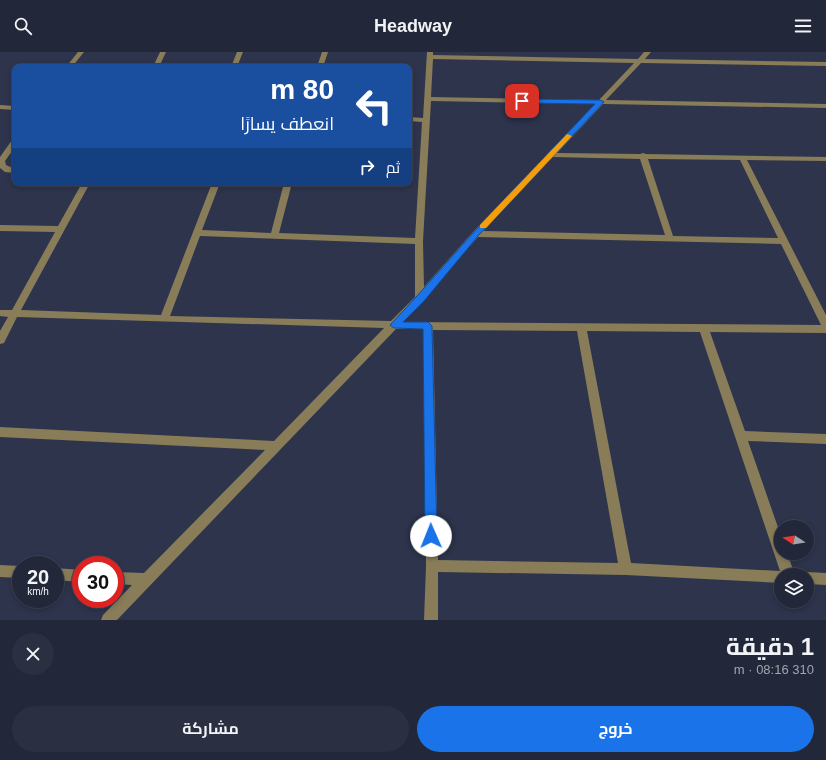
<!DOCTYPE html>
<html lang="ar">
<head>
<meta charset="utf-8">
<style>
	body { margin:0; font-family:Arial,Cairo,sans-serif; background:#2a2f41; color:#f1f3f6; direction:rtl; height:100vh; display:flex; flex-direction:column; font-size:15px; white-space:nowrap }
	* { box-sizing:border-box; margin:0 }
	p { font-size:13px; color:#a2a5ae }
	.icon { flex:none; width:22px; height:22px; fill:none; stroke:currentColor; stroke-width:2; stroke-linecap:round; stroke-linejoin:round }
	.map { position:relative; height:568px; overflow:hidden; direction:ltr }
	.sheet { display:flex; flex-direction:column; background:#222739; flex:1 }
	.sheet>* { flex:none }
	.hud { position:absolute; left:12px; top:12px; width:400px; height:122px; border-radius:8px; box-shadow:0 2px 6px #0003,0 0 0 1px #3f4453; direction:rtl; background:#1a4fa0; color:#fff; overflow:hidden }
	.needle { width:26px; rotate:282deg }
	.tools { position:absolute; left:774px; top:468px; display:grid; gap:8px }
	.tools a { display:grid; place-items:center; width:40px; height:40px; border-radius:50%; background:#222739; box-shadow:0 2px 6px #0003,0 0 0 1px #3f4453; font-size:20px }
	.speed { position:absolute; left:12px; top:504px; display:flex; gap:8px; font-size:20px; font-weight:700; text-align:center }
	.speed>* { display:grid; place-content:center; width:52px; height:52px; border-radius:50%; background:#222739; box-shadow:0 2px 6px #0003,0 0 0 1px #3f4453; line-height:1 }
	.speed small { font-size:10px; font-weight:400 }
	.speed .limit { border:6px solid #d22; background:#fff; color:#111 }
	.pin { position:absolute; display:grid; place-items:center; width:34px; height:34px; color:#fff; margin:-17px; border-radius:8px; box-shadow:0 2px 6px #0006 }
	.me { position:absolute; width:44px; margin:-22px; rotate:359deg; stroke-linejoin:round; filter:drop-shadow(0 0 3px #0008) }
	.turn { display:flex; align-items:center; gap:14px; height:84px; padding:0 12px; font-size:18px }
	.turn .icon { width:52px; height:52px; stroke-width:2.5 }
	.turn b { display:block; font-size:28px; line-height:34px }
	.then { display:flex; align-items:center; height:38px; padding:0 12px; background:#0003; gap:8px; font-size:15px }
	.round { display:grid; place-items:center; flex:none; width:42px; height:42px; border-radius:21px; background:#2a2f41 }
	.overview { display:flex; align-items:center; justify-content:space-between; height:68px; padding:0 12px }
	h1 { font-size:24px; font-weight:700; line-height:30px }
	.button { display:flex; gap:8px; margin-top:auto; padding:8px 12px }
	.button a { flex:1; height:46px; border-radius:24px; background:#1a73e8; color:#fff; font-size:16px; font-weight:700; line-height:46px; text-align:center }
	.button a+a { background:#2a2f41; color:#f1f3f6 }
	header { display:flex; justify-content:space-between; align-items:center; height:52px; padding:0 12px; background:#222739; font-size:18px; font-weight:700 }
	.map>svg:first-child { display:block }
</style>
</head>
<body>
<header><svg class="icon" aria-label="menu" viewBox="0 0 24 24"><path d="M4 6h16M4 12h16M4 18h16"/></svg>Headway<svg class="icon" aria-label="search" viewBox="0 0 24 24"><circle cx="10" cy="10" r="6"/><path d="M15 15l6 6"/></svg></header>
<div class="map">
<svg width="826" height="568" viewBox="0 0 826 568">
	<rect width="100%" height="100%" fill="#2d344c"/>
	<g fill="none" stroke-linecap="round" stroke-linejoin="round">
		<g fill="#887c59" fill-rule="evenodd">
			<path d="M78 0H84L72 15H66Z"/>
			<path d="M160 0H166L159 15H153Z"/>
			<path d="M237 0H243L237 15H231Z"/>
			<path d="M322 0H328L323 15H317Z"/>
			<path d="M427 0H433V3L638 7 644 0H651L645 7 826 10V14L641 11 606 48 826 52V56L603 52 557 101 640 102 643 101 646 102 826 105V109L747 108 826 263V281L710 280 745 379 826 382V392L748 389 781 484V501H787L795 523H781V531L626 523 438 520V568H424L426 514 423 277H396L117 568H101L103 563 132 533 115 532V520L144 521 265 398 0 385V375L274 389 384 276 17 265 4 291 0 292V279L8 265 0 264V258H12L55 180 0 179V173L58 174 82 131H90L21 258 161 263 212 131H220L202 178 271 181 284 131H292L279 181 415 186 422 70 409 69V65L423 66ZM433 7 634 11 599 48 431 45ZM431 49 595 52 473 180 424 235 423 189ZM553 105 640 107 665 183 483 179ZM648 107 740 108 778 186 673 184ZM200 184 415 192V245L391 269 170 264ZM478 185 781 192 821 273 403 270ZM433 278 577 279 618 511 438 508ZM587 279 700 280 780 519 631 511Z"/>
			<path d="M0 53 15 54V58L0 57Z"/>
			<path d="M12 88H15V95L5 109 6 113 15 117V121L5 120 0 116V105Z"/>
			<path d="M0 513 21 514V526L0 525Z"/>
			<path d="M55 516 81 518V530L55 528Z"/>
			<path d="M807 520 826 521V533L807 532V523H802Z"/>
		</g>
	</g>
	<path fill="#1a73e8" stroke="#114b97" d="M519 47 600 48 604 50 478 184 424 249 403 270H428L432 274 437 484 435 487 431 489 427 487 425 484 423 277 394 276 390 273 417 244 473 181 595 52 522 51 519 49Z"/>
	<path fill="#f59e0b" d="M567 82 572 84 486 176H480V173Z"/>
</svg>
<div class="tools">
<a><svg class="needle" viewBox="-14 -14 28 28"><path d="M0-13l5 13h-10z" fill="#e53935"/><path d="M0 13l5-13h-10z" fill="#a2a5ae"/></svg></a>
<a><svg class="icon" aria-label="layers" viewBox="0 0 24 24"><path d="M12 4l9 5-9 5-9-5zM3 14l9 5 9-5"/></svg></a>
</div>
<div class="speed"><div>20<small>km/h</small></div><div class="limit">30</div></div>
<div class="pin" style="left:522px;top:49px;background:#d93025"><svg class="icon" aria-label="arrive" viewBox="0 0 24 24"><path d="M6 21V4h12l-3 4 3 4H6"/></svg></div>
<svg class="me" style="left:431px;top:484px" viewBox="-20 -20 40 40"><circle r="19" fill="#fff"/><path d="M0-13L10 11 0 6-10 11z" fill="#1a73e8"/></svg>
<div class="hud">
<div class="turn"><svg class="icon" aria-label="left" viewBox="0 0 24 24"><path d="M17 20v-9H6M10 6l-5 5 5 5"/></svg><div><b>80 m</b>انعطف يسارًا</div></div>
<div class="then">ثم<svg class="icon" aria-label="right" viewBox="0 0 24 24"><path d="M7 20v-9h11M14 6l5 5-5 5"/></svg></div>
</div>
</div>
<section class="sheet">
<div class="overview"><div><h1>1 دقيقة</h1><p>310 m · 08:16</p></div><a class="round"><svg class="icon" aria-label="close" viewBox="0 0 24 24"><path d="M6 6l12 12M18 6L6 18"/></svg></a></div>
<div class="button"><a>خروج</a><a>مشاركة</a></div>
</section>
</body>
</html>
